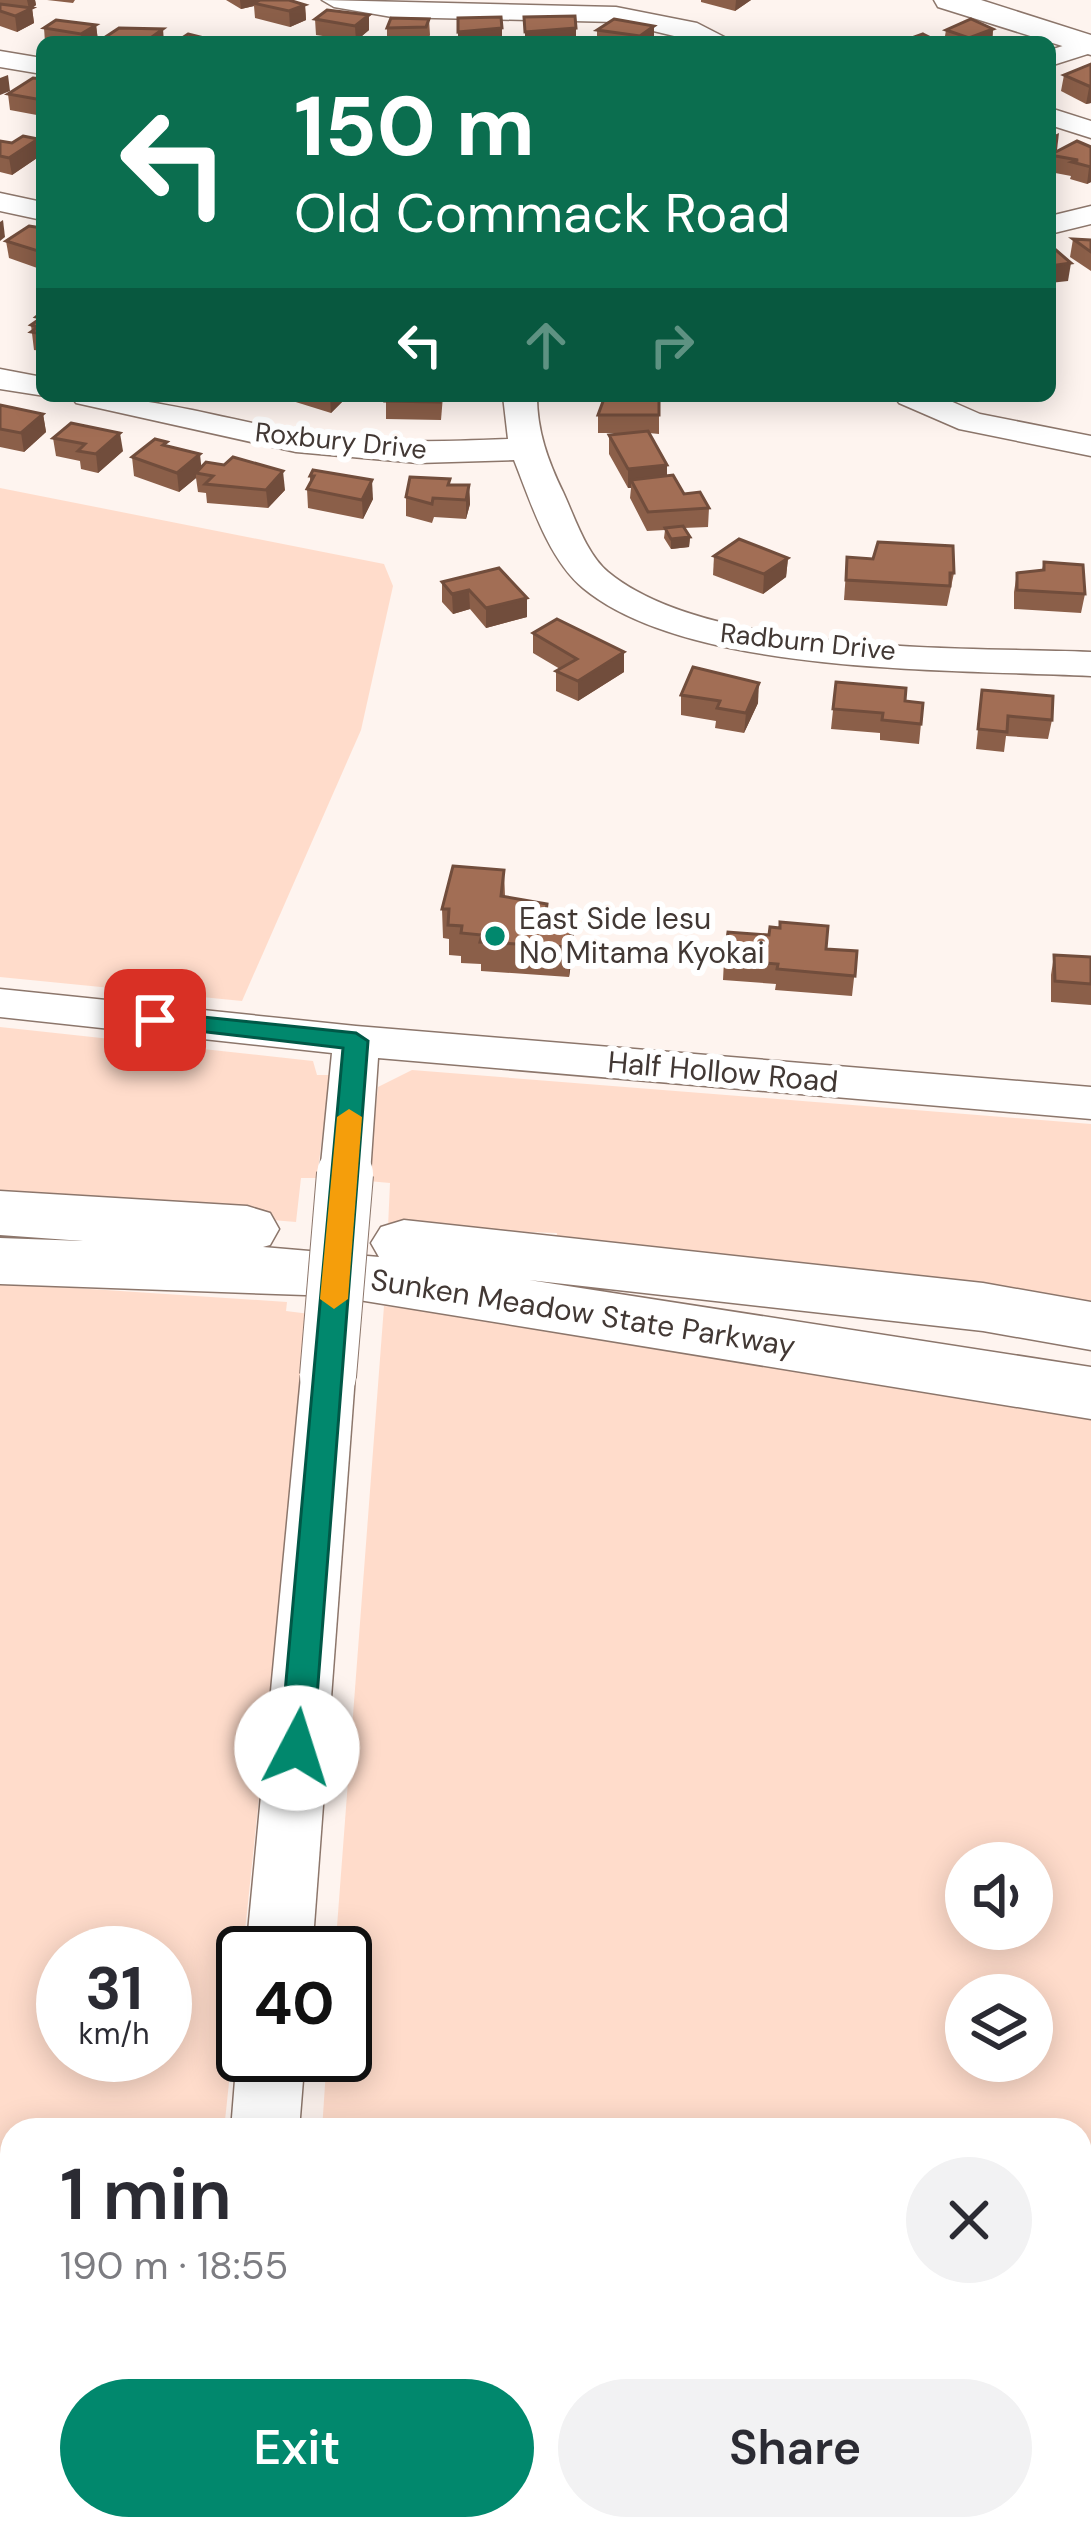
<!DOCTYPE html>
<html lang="en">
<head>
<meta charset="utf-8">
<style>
	body { margin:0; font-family:"DM Sans",sans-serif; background:#f2f2f3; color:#2b2b33; height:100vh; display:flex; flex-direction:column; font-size:45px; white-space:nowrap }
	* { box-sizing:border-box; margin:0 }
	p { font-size:39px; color:#7c7c81 }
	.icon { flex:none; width:66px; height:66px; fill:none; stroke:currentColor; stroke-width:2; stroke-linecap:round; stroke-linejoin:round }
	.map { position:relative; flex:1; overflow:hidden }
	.sheet { position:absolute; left:0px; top:2118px; width:1092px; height:423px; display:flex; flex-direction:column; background:#fff; border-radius:36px 36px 0 0; box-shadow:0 6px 30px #0003 }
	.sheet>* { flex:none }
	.guide { position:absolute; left:36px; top:36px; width:1020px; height:366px; border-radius:18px; box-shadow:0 6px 30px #0003; background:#0b6e4f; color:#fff; overflow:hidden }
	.controls { position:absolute; left:945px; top:1842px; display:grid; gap:24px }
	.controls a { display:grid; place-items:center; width:108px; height:108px; border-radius:50%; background:#fff; box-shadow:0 6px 30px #0003; font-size:60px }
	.speed { position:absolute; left:36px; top:1926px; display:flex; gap:24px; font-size:60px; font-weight:700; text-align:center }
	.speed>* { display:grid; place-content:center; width:156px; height:156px; border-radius:50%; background:#fff; box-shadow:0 6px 30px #0003; line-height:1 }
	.speed small { font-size:30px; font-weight:400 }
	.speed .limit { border:6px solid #111; border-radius:18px; background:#fff; color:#111 }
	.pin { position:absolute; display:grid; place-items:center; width:102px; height:102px; color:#fff; margin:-51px; border-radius:24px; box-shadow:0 6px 18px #0006 }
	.me { position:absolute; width:132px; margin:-66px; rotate:5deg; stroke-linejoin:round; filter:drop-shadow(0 0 9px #0008) }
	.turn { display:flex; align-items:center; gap:42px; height:252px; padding:0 60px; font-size:54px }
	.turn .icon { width:156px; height:156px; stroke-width:2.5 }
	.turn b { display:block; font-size:84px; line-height:102px }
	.lanes { display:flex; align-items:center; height:114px; padding:0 60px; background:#0003; justify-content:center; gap:60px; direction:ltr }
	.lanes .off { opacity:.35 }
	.round { display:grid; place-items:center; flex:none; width:126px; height:126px; border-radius:63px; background:#f2f2f3 }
	.headline { display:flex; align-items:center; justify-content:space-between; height:204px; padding:0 60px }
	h1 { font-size:72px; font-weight:600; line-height:90px }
	.button { display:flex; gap:24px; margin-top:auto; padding:24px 60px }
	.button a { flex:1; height:138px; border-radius:72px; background:#01886d; color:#fff; font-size:48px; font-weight:600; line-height:138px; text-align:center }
	.button a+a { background:#f2f2f3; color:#2b2b33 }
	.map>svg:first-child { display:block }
</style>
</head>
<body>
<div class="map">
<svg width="1091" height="2539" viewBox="0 0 1091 2539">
	<rect width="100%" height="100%" fill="#fef4ef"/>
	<g fill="#ffdccb" fill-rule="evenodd">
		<path d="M0 488 384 564 393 586 361 730 242 1001 0 977Z"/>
		<path d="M0 1027 313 1061 317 1075H330L317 1178H301L296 1222 0 1197Z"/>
		<path d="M412 1070 1091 1124V1304L556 1246 557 1233 388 1227 390 1183 368 1181 378 1087Z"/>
		<path d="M0 1283 287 1302 286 1311 310 1314 224 2130H12V2308L0 2306ZM63 1953H165V2055H63Z"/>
		<path d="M384 1306 613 1333 1091 1415V2524L1080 2522V2130H322L327 2055H345V1953H335ZM966 1863H1032V1929H966ZM966 1995H1032V2061H966Z"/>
	</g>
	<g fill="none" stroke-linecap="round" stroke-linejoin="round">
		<g stroke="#8c766b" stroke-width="3">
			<g id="minor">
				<path d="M322 0 616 7 697 23 734 42H699L616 22 392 17 334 7Z"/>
				<path d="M1091 37V53L1050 66V50Z"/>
				<path d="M0 51 42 58V74L0 67Z"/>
				<path d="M1050 108 1091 121V138L1050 125Z"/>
				<path d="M0 193 42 202V220L0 211Z"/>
				<path d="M1091 206V224L1050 234V216Z"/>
				<path d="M0 369 42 377 45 396 0 389Z"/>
				<path d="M71 396C154 396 214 417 293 431 364 444 437 442 508 439L503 396H537C537 431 548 461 563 492 575 518 586 553 608 572 708 655 963 647 1091 652V676C955 669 689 676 583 588 548 559 530 500 514 460L418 463 296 452 76 403Z"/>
				<path d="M894 396H939L980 414 1091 436V456L959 429 899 403Z"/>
				<path d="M0 989 356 1026 1091 1087V1119L378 1058 370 1174 362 1186 345 1191 328 1186 320 1174 332 1053 0 1017Z"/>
				<path d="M328 1356 347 1362 355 1376 312 1953H246L301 1376 309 1362Z"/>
				<path d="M243 2042V2055H305L299 2130H231L237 2055Z"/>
				<path d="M193 2529H269V2539H191Z"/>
			</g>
		</g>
		<g stroke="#8c766b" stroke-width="3">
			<path id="major" d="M934 0H981L1091 35V55L938 7Z"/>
		</g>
		<g stroke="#8c766b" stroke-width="3">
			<path id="highway" d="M0 1191 247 1206 270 1213 279 1229 270 1245 263 1247 379 1257 371 1243 381 1227 404 1220 983 1283 1091 1302V1350L983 1331 529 1280 1091 1367V1419L334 1296 0 1284V1238L83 1241 0 1235Z"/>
		</g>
		<use href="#minor" fill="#fff" fill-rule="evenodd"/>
		<use href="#major" fill="#fff" fill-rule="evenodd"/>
		<use href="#highway" fill="#fff" fill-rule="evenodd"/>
		<g stroke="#8c766b" stroke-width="58" stroke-linecap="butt">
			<path id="minor-bridge" d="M328 1376 345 1174"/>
		</g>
		<use href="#minor-bridge" stroke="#fff" stroke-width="56"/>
	</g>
	<g fill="#8b5f49">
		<path d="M0 0H35L36 5 32 8 34 23 17 32 0 26Z"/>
		<path d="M47 0H75L73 3Z"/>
		<path d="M226 0H289L305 5 306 20 290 27 255 18 254 6 241 9Z"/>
		<path d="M701 0H751L735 11 701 2Z"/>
		<path d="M327 10 369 30 356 41 316 35 315 19Z"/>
		<path d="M429 19 430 35 427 42H387V28Z"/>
		<path d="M96 25 98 41 96 42H45L44 28Z"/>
		<path d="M654 26V42H597V30Z"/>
		<path d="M993 29 992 42H944L946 30Z"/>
		<path d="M1091 64V103L1086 104 1061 91 1064 75Z"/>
		<path d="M42 79V116L10 110 8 94Z"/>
		<path d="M38 139 40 156 12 175 0 172V141L12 143Z"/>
		<path d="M1091 147V182L1087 184 1070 179 1071 176 1050 172V153Z"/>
		<path d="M42 160V181L40 180 37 163Z"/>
		<path d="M42 228 40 269 9 258 6 241Z"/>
		<path d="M1073 239 1091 240V271L1070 257Z"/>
		<path d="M42 312V351L34 350 31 325 36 321V317Z"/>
		<path d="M286 396H348L331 413 286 399Z"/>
		<path d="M386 396H443L441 420 386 419Z"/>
		<path d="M659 396V434L649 433 667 465V475L684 494 709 508 708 527 684 528 690 537 689 547 671 549 664 538 665 530 647 531 630 498 631 488H628L609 454V435L625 433H598V415Z"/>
		<path d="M0 405 43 414 46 432 24 452 0 447Z"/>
		<path d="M53 438 123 451 98 473 81 469 80 461 56 456Z"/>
		<path d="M168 446 201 467 285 490 268 508 207 503 206 493 198 492 196 478 179 492 134 476 132 457Z"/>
		<path d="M310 476 373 499 363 519 308 508 307 489 310 483Z"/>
		<path d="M450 485H469L470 504 466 519 434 517 432 523 406 516V497Z"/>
		<path d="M714 556 788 558 786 577 763 594 713 575Z"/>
		<path d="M847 557 954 573 947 606 844 600Z"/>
		<path d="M1044 562 1085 594 1081 613 1014 609V592L1017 573 1042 570Z"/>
		<path d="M442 582 527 598V617L486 628 470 609 453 614 442 602Z"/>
		<path d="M533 633 624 672 578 701 556 691V671L560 669 533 653Z"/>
		<path d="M836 682 905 701 923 703 919 744 880 740V733L831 729Z"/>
		<path d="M982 690 1052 720 1048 739 1006 736 1004 752 976 749Z"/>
		<path d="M681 695 758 703 744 733 715 728 716 721 681 715Z"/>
		<path d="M504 870 505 896 547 904V912L574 915V944L569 977 481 971V964L461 963V956L449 955V939L443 938 442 909Z"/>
		<path d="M826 949 857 951 852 996 775 990 776 984 723 980 724 960Z"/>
		<path d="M1054 955 1091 957V1005L1051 1002V975Z"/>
	</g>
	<g fill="#714d3c">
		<path d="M27 0H35L36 5 32 8 34 23 17 32 15 16 29 9Z"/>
		<path d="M240 0H262L253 3 254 6 241 9Z"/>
		<path d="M736 0H751L735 11Z"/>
		<path d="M305 5 306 20 290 27 289 11Z"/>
		<path d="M369 15V30L356 41 355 26Z"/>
		<path d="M96 25 98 41 82 42 81 34Z"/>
		<path d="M654 26V42H640V36Z"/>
		<path d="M502 28V42H458V32Z"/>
		<path d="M576 28V42H525V32Z"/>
		<path d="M163 29 164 42H145Z"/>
		<path d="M993 29 992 42H969V38Z"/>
		<path d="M8 75 10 91 0 95V78Z"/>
		<path d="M1091 87V103L1086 104 1089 88Z"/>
		<path d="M1059 133 1057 150 1050 153V137Z"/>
		<path d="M38 139 40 156 12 175 9 158Z"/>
		<path d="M1091 167V182L1087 184 1089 168Z"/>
		<path d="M3 220 5 237 0 241V222Z"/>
		<path d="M42 249V268L40 269 38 251Z"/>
		<path d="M1071 263 1068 281 1050 283V266Z"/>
		<path d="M1056 365 1053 384 1050 386V370Z"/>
		<path d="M330 396H348L331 413Z"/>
		<path d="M43 414 46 432 24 452 21 433Z"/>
		<path d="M120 433 123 451 98 473 96 454Z"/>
		<path d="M200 454 202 473H196V478L179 492 177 473Z"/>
		<path d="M667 465V483L631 480V488H628V469Z"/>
		<path d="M283 471 285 490 268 508 266 490Z"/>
		<path d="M372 480 373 499 363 519 362 500Z"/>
		<path d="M469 485 470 504 466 519V500Z"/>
		<path d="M690 537 689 547 671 549V539Z"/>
		<path d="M788 558 786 577 763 594 764 574Z"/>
		<path d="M469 590 470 609 453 614 452 594Z"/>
		<path d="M527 598V617L486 628V608Z"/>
		<path d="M624 652V672L578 701V681Z"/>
		<path d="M759 683 758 703 744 733 746 713Z"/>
		<path d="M574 915V944L569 977V947Z"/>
		<path d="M601 2529H607V2539H598V2531Z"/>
	</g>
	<g fill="#a26e55" stroke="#714d3c" stroke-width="3">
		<path d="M260 0H289L305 5 289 11 253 3Z"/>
		<path d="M0 4 32 8 15 16 0 11Z"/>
		<path d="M327 10 369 15 355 26 315 19Z"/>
		<path d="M575 16 576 28 525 32 524 17Z"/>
		<path d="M501 17 502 28 458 32V18Z"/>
		<path d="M391 18 429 19 426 27 387 28Z"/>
		<path d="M614 19 654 26 640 36 597 30Z"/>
		<path d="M971 19 993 29 969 38 946 30Z"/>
		<path d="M56 20 96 25 81 34 44 28Z"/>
		<path d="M119 28 163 29 145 42 104 38Z"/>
		<path d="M188 34 220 42H176Z"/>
		<path d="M923 34 939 42H898L909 39Z"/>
		<path d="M1091 64V87L1064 75Z"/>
		<path d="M33 78 42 79V100L8 94Z"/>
		<path d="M23 136 38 139 9 158 0 156V141L12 143Z"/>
		<path d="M1077 141 1091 147V167L1072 162 1078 160 1050 155Z"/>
		<path d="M29 226 42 228V249L38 251 6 241Z"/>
		<path d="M1073 239 1091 240V252Z"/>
		<path d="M1050 245 1071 263 1050 266Z"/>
		<path d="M42 312V334L31 332 38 327 31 325 41 318 36 317Z"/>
		<path d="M386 396H441L440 402 385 401Z"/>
		<path d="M605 396H659V415H598Z"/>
		<path d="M0 405 43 414 21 433 0 429Z"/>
		<path d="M71 423 120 433 96 454 78 451 85 444 53 438Z"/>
		<path d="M648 431 667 465 628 469 609 435Z"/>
		<path d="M155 439 167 442 163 445 200 454 177 473 132 457Z"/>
		<path d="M233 457 283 471 266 490 205 484 213 476 196 473 206 462 224 465Z"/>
		<path d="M313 470 372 480 362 500 307 489 314 476H310Z"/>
		<path d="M673 475 684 494 700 492 709 508 648 512 631 480Z"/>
		<path d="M410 477 450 479 448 485H469L466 500 433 498 432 504 406 497Z"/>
		<path d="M683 526 690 537 671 539 665 528Z"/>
		<path d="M739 539 788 558 764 574 714 556Z"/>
		<path d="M878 542 953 546 954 573H950V586L846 580 847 557 873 559Z"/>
		<path d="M1044 562 1083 565 1085 594 1017 590V573L1044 570Z"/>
		<path d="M499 568 527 598 486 608 469 590 452 594 442 582Z"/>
		<path d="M557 619 624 652 578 681 556 671 577 659 533 633Z"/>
		<path d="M693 667 759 683 746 713 717 708 720 701 681 695Z"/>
		<path d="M836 682 906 688 905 701 923 703 921 724 882 720 883 713 833 709Z"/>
		<path d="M982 690 1053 696 1052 720 1008 716 1007 732 978 729Z"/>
		<path d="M453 866 504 870 501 896 547 904 546 912 574 915 569 947 480 942 482 935 461 933 462 926 448 925 449 909H442Z"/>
		<path d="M780 922 828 926 826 949 857 951 855 976 777 969 778 964 724 960 728 932 769 935 770 927 780 928Z"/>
		<path d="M1054 955 1091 957V984L1055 981Z"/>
		<path d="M474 2529H601L598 2531V2539H473Z"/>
	</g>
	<path fill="#01886d" stroke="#015847" stroke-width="3" d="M155 1012 356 1033 368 1041 313 1748 308 1758 297 1762 285 1758 280 1748 343 1048 147 1025 143 1020Z"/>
	<path fill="#f59e0b" d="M349 1109 362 1117 348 1299 334 1309 320 1299 337 1117Z"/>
	<circle fill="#01886d" stroke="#fff" stroke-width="4.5" cx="495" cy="936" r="12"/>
	<g text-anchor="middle" stroke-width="12" stroke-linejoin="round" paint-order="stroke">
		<g font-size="27" fill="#423834" stroke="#fff">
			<text transform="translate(341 441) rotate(6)" y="9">Roxbury Drive</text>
			<text transform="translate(808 642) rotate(6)" y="9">Radburn Drive</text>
		</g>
		<g font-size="30" fill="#423834" stroke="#fff" text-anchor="start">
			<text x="519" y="929">East Side Iesu<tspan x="519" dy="34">No Mitama Kyokai</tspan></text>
		</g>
		<g font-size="30" fill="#423834" stroke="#fff">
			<text transform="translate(723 1072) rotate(5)" y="10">Half Hollow Road</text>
			<text transform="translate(583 1313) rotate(9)" y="10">Sunken Meadow State Parkway</text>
		</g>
	</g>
</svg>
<div class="controls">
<a><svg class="icon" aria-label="sound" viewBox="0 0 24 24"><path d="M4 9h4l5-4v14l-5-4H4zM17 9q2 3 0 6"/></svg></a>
<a><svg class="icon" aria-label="layers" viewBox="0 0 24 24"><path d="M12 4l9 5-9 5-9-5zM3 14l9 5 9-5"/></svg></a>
</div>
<div class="speed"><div>31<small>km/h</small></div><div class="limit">40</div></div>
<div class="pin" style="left:155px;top:1020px;background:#d93025"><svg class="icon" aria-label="arrive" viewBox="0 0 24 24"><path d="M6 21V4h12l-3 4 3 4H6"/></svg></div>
<svg class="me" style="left:297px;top:1748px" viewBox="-20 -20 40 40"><circle r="19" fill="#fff"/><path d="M0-13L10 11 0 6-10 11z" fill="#01886d"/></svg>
<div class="guide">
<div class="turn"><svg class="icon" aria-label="left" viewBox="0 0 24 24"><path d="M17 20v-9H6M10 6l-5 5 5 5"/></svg><div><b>150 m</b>Old Commack Road</div></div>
<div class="lanes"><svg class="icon" aria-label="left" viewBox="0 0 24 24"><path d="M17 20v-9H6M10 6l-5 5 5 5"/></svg><svg class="icon off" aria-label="ahead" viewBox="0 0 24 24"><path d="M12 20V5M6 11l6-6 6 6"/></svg><svg class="icon off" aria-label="right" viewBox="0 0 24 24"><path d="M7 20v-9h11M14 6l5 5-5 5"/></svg></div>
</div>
<section class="sheet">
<div class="headline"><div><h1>1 min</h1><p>190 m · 18:55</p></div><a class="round"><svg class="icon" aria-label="close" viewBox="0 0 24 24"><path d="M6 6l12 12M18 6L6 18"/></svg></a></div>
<div class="button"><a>Exit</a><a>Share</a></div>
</section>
</div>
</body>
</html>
